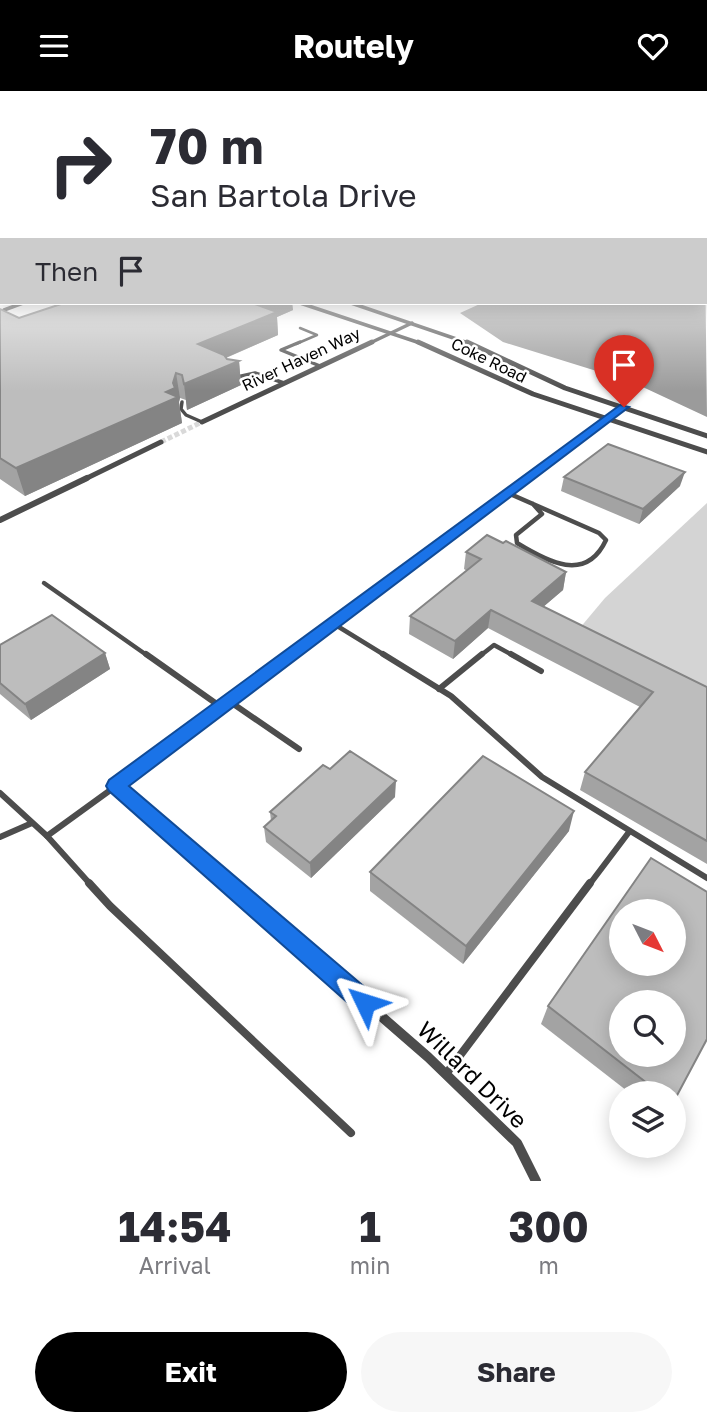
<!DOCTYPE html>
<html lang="en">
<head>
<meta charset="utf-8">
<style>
	body { margin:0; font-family:"Golos Text",sans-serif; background:#f7f7f7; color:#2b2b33; height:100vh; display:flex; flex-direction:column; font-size:26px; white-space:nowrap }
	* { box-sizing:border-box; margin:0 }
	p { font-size:23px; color:#7c7c81 }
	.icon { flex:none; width:38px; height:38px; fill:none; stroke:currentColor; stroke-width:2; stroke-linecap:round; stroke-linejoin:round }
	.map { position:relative; height:1090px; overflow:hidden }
	.details { display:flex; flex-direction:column; background:#fff; flex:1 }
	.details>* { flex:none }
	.top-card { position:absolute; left:0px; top:0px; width:707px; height:214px; box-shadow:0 4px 18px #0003; background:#fff; color:#2b2b33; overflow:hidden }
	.needle { width:46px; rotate:132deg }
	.buttons { position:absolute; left:609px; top:808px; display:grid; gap:14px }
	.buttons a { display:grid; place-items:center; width:77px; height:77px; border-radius:50%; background:#fff; box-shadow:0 4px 18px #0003; font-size:35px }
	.pin { position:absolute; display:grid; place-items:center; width:60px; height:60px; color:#fff; margin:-72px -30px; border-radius:50% 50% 50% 0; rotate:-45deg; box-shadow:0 0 7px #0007 }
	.pin .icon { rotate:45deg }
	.me { position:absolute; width:77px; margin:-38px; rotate:311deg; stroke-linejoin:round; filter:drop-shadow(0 0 5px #0008) }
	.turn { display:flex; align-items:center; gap:24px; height:147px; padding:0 35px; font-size:32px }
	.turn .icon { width:91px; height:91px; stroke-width:2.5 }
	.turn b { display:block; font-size:49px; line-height:60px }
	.then { display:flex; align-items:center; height:66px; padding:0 35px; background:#0003; gap:14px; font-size:26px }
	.eta { display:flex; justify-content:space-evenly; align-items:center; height:119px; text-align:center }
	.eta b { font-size:42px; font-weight:700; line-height:49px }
	.action { display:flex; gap:14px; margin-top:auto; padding:14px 35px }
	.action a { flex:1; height:80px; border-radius:42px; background:#000; color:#fff; font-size:28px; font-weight:700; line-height:80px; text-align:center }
	.action a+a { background:#f7f7f7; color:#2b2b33 }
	header { display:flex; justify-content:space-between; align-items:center; height:91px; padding:0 35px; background:#000; color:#fff; font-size:32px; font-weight:700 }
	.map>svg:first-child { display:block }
</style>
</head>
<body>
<header><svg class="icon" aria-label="menu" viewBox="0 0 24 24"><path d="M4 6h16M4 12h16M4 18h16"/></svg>Routely<svg class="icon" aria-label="heart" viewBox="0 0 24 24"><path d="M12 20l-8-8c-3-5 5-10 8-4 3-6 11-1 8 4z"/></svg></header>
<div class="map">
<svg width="707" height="1090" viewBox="0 0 707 1090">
	<rect width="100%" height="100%" fill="#fff"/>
	<path fill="#d4d4d4" d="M707 412V604L579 538 605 507Z"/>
	<path fill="#9b9b9b" d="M705 164 707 326 632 291 503 251 460 222 482 212H705Z"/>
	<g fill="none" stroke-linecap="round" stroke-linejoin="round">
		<path stroke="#d9d9d9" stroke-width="5" stroke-dasharray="5 2.5" stroke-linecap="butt" d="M161 351 202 331"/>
		<path stroke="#4d4d4d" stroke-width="2.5" d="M296 253 317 244 300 237"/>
		<g stroke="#4d4d4d" stroke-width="3.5">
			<path d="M300 251 281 259 320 275"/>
			<path d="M237 286 255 282 284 292"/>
			<path d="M182 311 181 318 186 324 202 331"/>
		</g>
		<g stroke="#4d4d4d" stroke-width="4.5">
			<path d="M508 402 599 442 606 449C586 492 548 471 517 452L516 444 542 423 533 413"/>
			<path d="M44 492 148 565"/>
			<path d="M334 533 386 565"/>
			<path d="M480 565 494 554 514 565"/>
		</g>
		<g stroke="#4d4d4d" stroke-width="6">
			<path d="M146 563 221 616"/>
			<path d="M383 563 451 605 542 686 707 787"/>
			<path d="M511 563 541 580"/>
			<path d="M439 598 482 563"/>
			<path d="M229 610 299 658"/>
			<path d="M0 702 47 745 91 794"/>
			<path d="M47 745 116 695"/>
			<path d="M0 746 32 732"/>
			<path d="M589 794 629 741"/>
		</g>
		<g stroke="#4d4d4d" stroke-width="8">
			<path d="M89 792 110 815 351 1042"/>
			<path d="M446 983 590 792"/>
		</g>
		<g stroke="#4d4d4d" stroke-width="3.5">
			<path d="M300 212 423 253"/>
			<path d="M351 212 471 253"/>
			<path d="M4 226 0 224 4 219 23 212"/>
			<path d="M368 253 412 232"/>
		</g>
		<g stroke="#4d4d4d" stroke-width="5">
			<path d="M418 251 533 303 707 361"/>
			<path d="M467 251 565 297 707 345"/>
			<path d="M202 331 372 251"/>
			<path d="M83 389 161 351"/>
			<path d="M526 389 623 316"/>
		</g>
		<g stroke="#4d4d4d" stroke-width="6">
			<path d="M0 429 87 387"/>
			<path d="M290 565 528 387"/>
		</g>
		<path stroke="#4d4d4d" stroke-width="8" d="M230 794 116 695 292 563"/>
		<path stroke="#4d4d4d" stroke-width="10" d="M228 792 428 966 517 1052 536 1090"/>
	</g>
	<g fill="#a3a3a3">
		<path d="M64 212H292L293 219 277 226 278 244 226 267 227 268 239 270 241 294 187 319 186 309 180 307 179 311 182 332 25 405 0 388V218L19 227Z"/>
		<path d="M564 386 680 395 639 433 561 400Z"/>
		<path d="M466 461 566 481 563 499 543 516 707 596V773L580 699 585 681 640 616 488 537 453 568 409 543 410 525 467 480 464 478Z"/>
		<path d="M0 554 105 562 110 578 31 629 0 603Z"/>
		<path d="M330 678 395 706 311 787 266 751 264 736 271 730 270 721Z"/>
		<path d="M569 740 463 873 370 800V781Z"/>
		<path d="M548 915 674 1003H631L541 933Z"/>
	</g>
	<g fill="#848484">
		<path d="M0 184H2V204L0 205Z"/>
		<path d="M252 212H292L293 219 277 226 278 244 202 277 198 253Z"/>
		<path d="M239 270 241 294 187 319 184 293Z"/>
		<path d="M176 282 180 307 179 311 182 332 25 405 16 377 166 301 173 292Z"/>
		<path d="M685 381 680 395 639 433 643 418Z"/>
		<path d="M566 481 563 499 529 528 532 510Z"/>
		<path d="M491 519 488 537 453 568 455 550Z"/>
		<path d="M105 562 110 578 31 629 25 613Z"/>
		<path d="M396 690 395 706 311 787 310 772Z"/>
		<path d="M574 720 569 740 463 873 466 855Z"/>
	</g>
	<g fill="#bdbdbd" stroke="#848484" stroke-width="2" fill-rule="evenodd">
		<rect x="0" y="148" width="2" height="36"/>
		<path d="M64 212H254H252L277 221 198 253 224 264 227 268 239 270 184 293 182 284 176 282 173 292 175 297 166 301 178 306 16 377 0 367V218L19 227Z"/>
		<path d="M608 353 685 381 643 418 564 386Z"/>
		<path d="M487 444 503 452 506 450 566 481 532 510 707 596V750L585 681 653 601 491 519 455 550 410 525 481 468 466 461Z"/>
		<path d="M52 524 105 562 25 613 0 592V554Z"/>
		<path d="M350 660 396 690 310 772 264 736 276 725 270 721 323 674 330 678Z"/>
		<path d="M483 665 574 720 466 855 370 781Z"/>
		<path d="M651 767 707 801V948L674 1010V1003H661L548 915ZM621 821H674V873H621ZM621 912H674V964H621Z"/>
	</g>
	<linearGradient id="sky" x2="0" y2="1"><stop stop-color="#89aac9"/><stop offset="0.49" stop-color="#fff"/><stop offset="1" stop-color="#fff" stop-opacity="0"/></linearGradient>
	<rect width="707" height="300" fill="url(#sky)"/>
	<path fill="#1a73e8" stroke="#114b97" stroke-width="2" d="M620 314 629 316 129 695 374 904 377 912 374 920 365 924 357 920 109 700 106 695 109 689Z"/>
	<g text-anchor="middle" stroke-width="5" stroke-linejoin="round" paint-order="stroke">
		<g font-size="16" fill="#000" stroke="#fff">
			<text transform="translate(301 268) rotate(-25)" y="6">River Haven Way</text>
			<text transform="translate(489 269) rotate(26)" y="6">Coke Road</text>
		</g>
		<g font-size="23" fill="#000" stroke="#fff">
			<text transform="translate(472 984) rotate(44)" y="8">Willard Drive</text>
		</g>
	</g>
</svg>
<div class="buttons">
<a><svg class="needle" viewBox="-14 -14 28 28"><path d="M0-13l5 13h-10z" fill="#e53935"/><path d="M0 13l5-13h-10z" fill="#7c7c81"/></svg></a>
<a><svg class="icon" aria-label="search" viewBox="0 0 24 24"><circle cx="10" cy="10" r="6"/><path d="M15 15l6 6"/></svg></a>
<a><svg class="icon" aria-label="layers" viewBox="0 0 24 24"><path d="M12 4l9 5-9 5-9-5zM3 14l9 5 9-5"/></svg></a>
</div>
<div class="pin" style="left:624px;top:316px;background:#d93025"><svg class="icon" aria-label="arrive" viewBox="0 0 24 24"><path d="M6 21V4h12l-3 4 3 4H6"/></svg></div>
<svg class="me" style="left:365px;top:912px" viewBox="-20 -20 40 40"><path d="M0-17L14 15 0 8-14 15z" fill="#1a73e8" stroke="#fff" stroke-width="4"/></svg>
<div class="top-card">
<div class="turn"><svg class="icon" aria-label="right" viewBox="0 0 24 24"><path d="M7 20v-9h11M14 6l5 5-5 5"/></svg><div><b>70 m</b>San Bartola Drive</div></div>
<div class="then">Then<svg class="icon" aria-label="arrive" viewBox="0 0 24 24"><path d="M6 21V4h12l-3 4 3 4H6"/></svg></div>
</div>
</div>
<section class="details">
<div class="eta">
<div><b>14:54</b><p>Arrival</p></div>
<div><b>1</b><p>min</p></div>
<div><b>300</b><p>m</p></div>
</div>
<div class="action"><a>Exit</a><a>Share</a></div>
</section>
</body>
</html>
